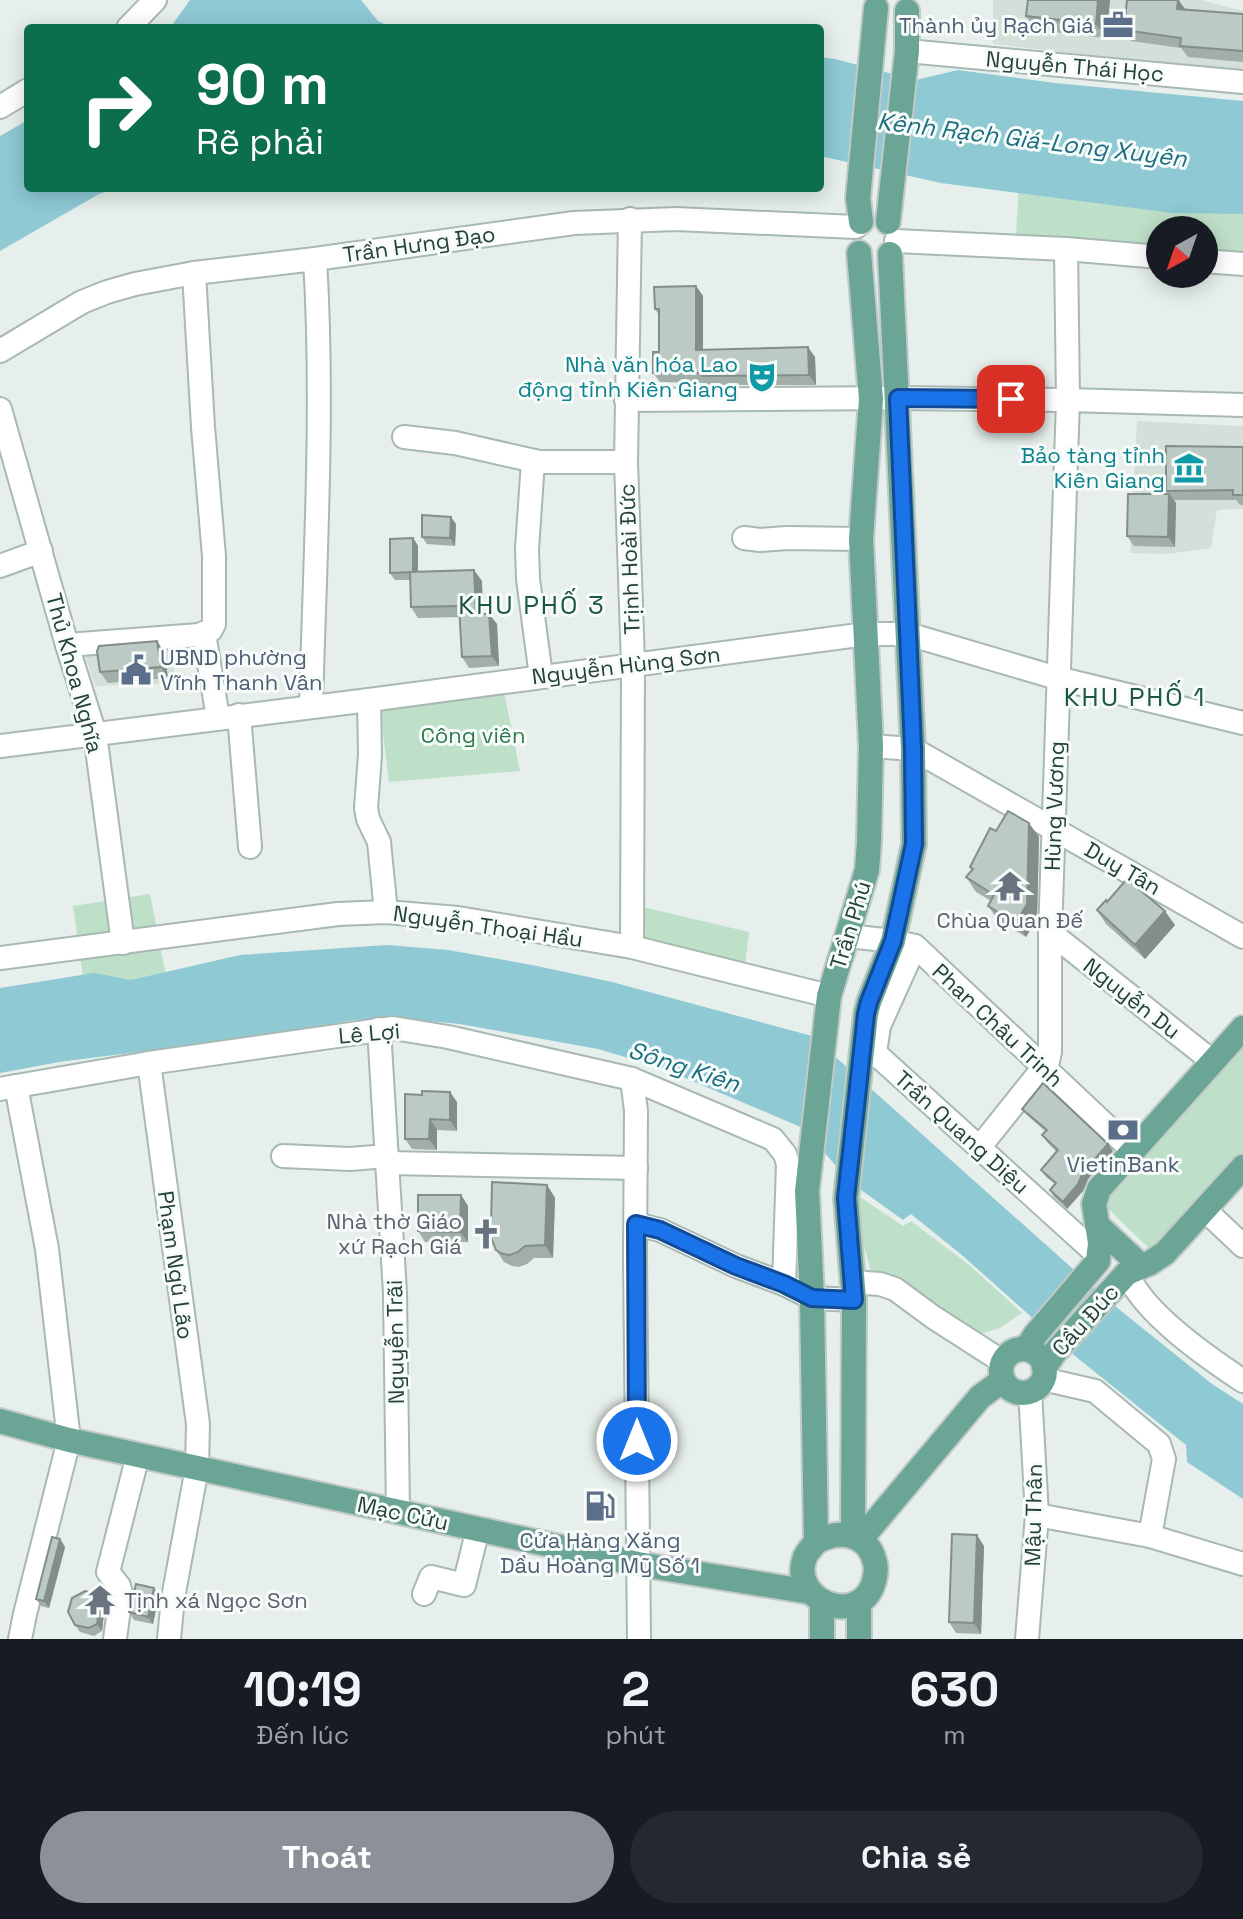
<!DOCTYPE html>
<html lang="vi">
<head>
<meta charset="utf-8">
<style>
	body { margin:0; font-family:"Space Grotesk",sans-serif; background:#242831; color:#f1f3f6; height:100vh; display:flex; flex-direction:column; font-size:30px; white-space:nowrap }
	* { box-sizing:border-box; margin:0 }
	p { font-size:26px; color:#9ea1a6 }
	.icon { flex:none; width:44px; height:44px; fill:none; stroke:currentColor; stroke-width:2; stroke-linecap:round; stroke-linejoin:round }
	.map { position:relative; height:1639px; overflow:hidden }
	.drawer { display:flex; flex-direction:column; background:#171b24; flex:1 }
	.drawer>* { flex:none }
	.banner { position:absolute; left:24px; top:24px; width:800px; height:168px; border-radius:8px; box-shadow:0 4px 20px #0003; background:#0b6e4f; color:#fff; overflow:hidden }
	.needle { width:52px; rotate:220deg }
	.fabs { position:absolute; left:1146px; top:216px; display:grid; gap:16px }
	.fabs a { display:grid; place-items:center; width:72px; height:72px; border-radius:50%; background:#171b24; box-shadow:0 4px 20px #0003; font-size:40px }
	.pin { position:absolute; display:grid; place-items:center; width:68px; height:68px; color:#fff; margin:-34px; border-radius:16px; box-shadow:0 4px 12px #0006 }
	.me { position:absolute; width:88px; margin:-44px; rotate:0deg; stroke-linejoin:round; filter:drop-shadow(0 0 6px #0008) }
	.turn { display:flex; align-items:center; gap:28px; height:168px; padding:0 40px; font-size:36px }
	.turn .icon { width:104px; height:104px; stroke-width:2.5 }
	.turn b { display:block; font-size:56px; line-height:68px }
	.eta { display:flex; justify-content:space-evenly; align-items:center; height:136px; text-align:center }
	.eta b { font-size:48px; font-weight:600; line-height:56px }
	.primary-button { display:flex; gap:16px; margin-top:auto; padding:16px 40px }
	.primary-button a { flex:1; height:92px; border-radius:48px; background:#8c9099; color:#fff; font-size:32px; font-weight:600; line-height:92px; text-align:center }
	.primary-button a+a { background:#242831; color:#f1f3f6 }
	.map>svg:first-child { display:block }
</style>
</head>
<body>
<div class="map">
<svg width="1243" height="1639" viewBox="0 0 1243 1639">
	<rect width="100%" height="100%" fill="#e6efeb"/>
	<g fill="#d4dfda">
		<path d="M993 0H1201L1243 11V73L993 44Z"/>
		<path d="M1137 421 1243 426V509L1217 510 1211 548 1167 554 1130 553Z"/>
		<path d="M168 642 177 683 95 686 83 649Z"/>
	</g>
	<g fill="#bfe0c8">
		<path d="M1019 186 1243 207V252L1204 249V230H1160V246L1016 234Z"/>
		<path d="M504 692 520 771 389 782 380 710Z"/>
		<path d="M150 894 169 991 86 997 73 906Z"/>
		<path d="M643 907 749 932 745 966 642 944Z"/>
		<path d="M1243 1039V1157L1163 1248 1151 1250 1103 1204 1101 1193Z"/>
		<path d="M857 1195 903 1226 911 1221 968 1264 1022 1313 1000 1328 980 1334 945 1317 872 1274 854 1213Z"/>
	</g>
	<g fill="#8ec9d4">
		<path d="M190 0H361L378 21 393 28H170Z"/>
		<path d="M820 57 835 59 916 80 958 70 1055 83 1243 101V214L1173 213 941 183 820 156Z"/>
		<path d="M28 120V188H116L99 194 0 251V136Z"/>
		<path d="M387 945 448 950 532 965 612 982 812 1036 1110 1302 1212 1384 1243 1404V1499L1187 1462 1186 1445 1075 1356 963 1256 911 1214 903 1220 850 1182 803 1128 662 1068 598 1049 460 1024 395 1018 355 1020 224 1041 59 1062 0 1073V988L94 973 131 980 240 955Z"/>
	</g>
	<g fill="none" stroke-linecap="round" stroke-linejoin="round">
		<g stroke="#a8b8b2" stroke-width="26">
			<g id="minor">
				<path d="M128 28 155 0"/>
				<path d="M907 51 1243 82"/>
				<path d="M0 107 28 90"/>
				<path d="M630 219 626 462 633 664 632 947"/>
				<path d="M896 241 1066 249 1160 257"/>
				<path d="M1204 261 1243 264"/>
				<path d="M0 351 82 302 107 292 135 284 194 273 315 259 574 223 676 219 856 227"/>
				<path d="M626 400 898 398 1068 400 1243 405"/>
				<path d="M0 409 67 645 95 734 123 943"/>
				<path d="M404 437 455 443 539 462H626"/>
				<path d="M533 461 527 549 528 579 541 676"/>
				<path d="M744 538 760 540 787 538 861 539"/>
				<path d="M0 566 41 551"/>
				<path d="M204 633 218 718"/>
				<path d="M67 645 199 635 211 630 214 624V556L203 427 194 273"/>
				<path d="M369 700 370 755 366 808 368 819 379 842 386 912"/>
				<path d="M311 706C315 557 324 407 315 259"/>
				<path d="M239 715 250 847"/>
				<path d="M0 746 369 700 866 634H908L1057 678 1243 723"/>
				<path d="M871 746 913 749 1243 937"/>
				<path d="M1050 935 1061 941 1212 1061"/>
				<path d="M848 936 893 941 915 946 1132 1150"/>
				<path d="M915 946 879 1026 875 1053 1099 1256"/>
				<path d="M0 958 338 914 386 912 458 918 632 947 829 996"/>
				<path d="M379 1029 395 1293 398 1512"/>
				<path d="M149 1063 198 1424 197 1468 173 1598 169 1639"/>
				<path d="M632 1079 636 1111 635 1257 639 1639"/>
				<path d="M16 1086 47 1249 69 1440 25 1614 20 1639"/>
				<path d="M0 1089 149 1063 393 1028 448 1037 632 1079 773 1139 785 1154 788 1164 784 1284"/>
				<path d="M979 1148 1043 1068 1048 1061 1050 1052V935L1068 400 1066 249"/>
				<path d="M283 1156 350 1159 387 1156"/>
				<path d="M388 1163 636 1168"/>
				<path d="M1205 1210 1243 1246"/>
				<path d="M636 1224 660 1230 736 1266 784 1284 812 1298 854 1300"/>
				<path d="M1127 1273C1143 1313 1207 1357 1243 1381"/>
				<path d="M852 1282 880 1284 895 1289 933 1317 1003 1362"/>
				<path d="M1043 1379 1095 1391 1159 1444 1164 1459 1150 1536"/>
				<path d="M1037 1515 1150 1536 1243 1564"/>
				<path d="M424 1594 431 1577 464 1585 478 1529"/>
				<path d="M115 1639 121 1594 119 1586 108 1572 138 1455"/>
				<path d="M1027 1639 1037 1515 1030 1391"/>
			</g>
		</g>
		<g stroke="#c2cac8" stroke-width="28">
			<g id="major">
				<path d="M861 222 858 198 876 8"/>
				<path d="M888 222 907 51V11"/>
				<path d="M1097 1225 1141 1266"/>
				<path d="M1026 1349 1036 1334 1098 1261 1100 1243 1094 1204 1099 1189 1243 1028"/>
				<circle cx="1023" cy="1371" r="22"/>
				<path d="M1044 1368 1055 1352 1127 1273 1150 1263 1165 1253 1243 1167"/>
				<path d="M0 1421 69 1440 638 1564 810 1592"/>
				<path d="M853 1536 854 1300 846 1198 866 1014 869 1002 893 941 914 844 913 749 890 254"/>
				<path d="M860 1540 980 1397 1003 1380"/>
				<path d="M816 1542C840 1529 869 1533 875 1563 877 1571 875 1579 872 1587 854 1627 789 1599 805 1557 807 1552 813 1546 816 1542L812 1298 807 1191 829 996 867 870 869 842 871 746 861 539 871 399 859 253"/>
				<path d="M859 1602V1639"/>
				<path d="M822 1639V1603"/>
			</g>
		</g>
		<use href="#minor" stroke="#fff" stroke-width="22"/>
		<use href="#major" stroke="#6aa596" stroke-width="24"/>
	</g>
	<g fill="#a1aea9">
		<path d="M1028 0H1110L1106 38 1036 30 1026 16Z"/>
		<path d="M1179 0 1185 10 1243 14V62L1188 57 1181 48 1131 41 1124 30Z"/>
		<path d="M696 286 703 296V350L815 357 816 385H708L706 383 660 382 653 373 659 352V315L655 309Z"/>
		<path d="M1243 447V505H1240L1236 500H1174L1176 503 1175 547 1134 546 1127 536 1168 494 1166 491Z"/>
		<path d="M456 524 455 546 427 544 422 537Z"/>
		<path d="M413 538 418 546V572L482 581 483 614H489L497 624 499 666 469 668 462 657 460 617 418 618 411 607 410 580H395L390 573Z"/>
		<path d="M157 641 164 652 168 678 108 683 100 672Z"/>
		<path d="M996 831 1039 837 1037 918 1026 937 998 920 988 906 991 901 976 892 966 877 972 870 970 867Z"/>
		<path d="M1107 902 1175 925 1145 959 1106 924 1097 910Z"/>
		<path d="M405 1094 457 1102V1131L437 1130V1150L412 1149 405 1139Z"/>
		<path d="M1022 1109 1113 1151 1088 1179 1083 1191 1067 1209 1054 1197 1050 1190 1055 1184 1046 1177 1041 1170 1057 1152 1047 1142 1042 1135 1045 1131 1027 1115Z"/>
		<path d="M547 1185 555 1198 553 1258H534L527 1264 519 1267 512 1266 504 1262 496 1250 491 1225Z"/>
		<path d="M461 1195 468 1206V1242H425L418 1231Z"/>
		<path d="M60 1539 65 1547 49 1608 41 1606 36 1599Z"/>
		<path d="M984 1546 981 1634 956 1633 949 1622Z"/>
		<path d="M154 1588 159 1595 153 1624 134 1620 129 1612Z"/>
		<path d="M99 1595 105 1605 102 1631 94 1636 80 1632 75 1625Z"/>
	</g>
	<g fill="#838d89">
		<path d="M1098 0H1110L1106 38 1096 24Z"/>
		<path d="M1178 0 1186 10 1177 9Z"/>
		<path d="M696 286 703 296V360L696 350Z"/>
		<path d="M808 347 815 357 816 385 809 375Z"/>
		<path d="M1169 494 1176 503 1175 547 1168 537Z"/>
		<path d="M451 517 456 524 455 546 450 538Z"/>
		<path d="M413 538 418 546V580L413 573Z"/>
		<path d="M474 570 482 581 483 625 476 614Z"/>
		<path d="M489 614 497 624 499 666 492 656Z"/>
		<path d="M157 641 164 652 168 678 161 667Z"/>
		<path d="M1029 823 1039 837 1037 918 1026 937 1016 923Z"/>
		<path d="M1165 911 1175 925 1145 959 1135 945Z"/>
		<path d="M450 1092 457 1102V1131L450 1120Z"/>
		<path d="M430 1119 437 1130V1150L429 1139Z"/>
		<path d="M1108 1144 1113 1151 1088 1179 1083 1191 1067 1209 1063 1202 1083 1172Z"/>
		<path d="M547 1185 555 1198 553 1258 545 1245Z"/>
		<path d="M461 1195 468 1206V1242L460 1232Z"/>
		<path d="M977 1535 984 1546 981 1634 974 1623Z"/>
		<path d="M60 1539 65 1547 49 1608 44 1601Z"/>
		<path d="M154 1588 159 1595 153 1624 148 1617Z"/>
		<path d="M100 1598 105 1605 102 1631 97 1624Z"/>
	</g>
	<g fill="#bbcac4" stroke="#838d89" stroke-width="2">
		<path d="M1028 0H1098L1096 24 1026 16Z"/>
		<path d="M1127 0H1178L1177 9 1243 14V51L1180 46 1181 38 1124 30Z"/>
		<path d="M696 286V350L808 347 809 375 702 376 701 373H653V352H659V309H655L654 287Z"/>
		<path d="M1166 446 1243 447V495H1233V490L1166 491Z"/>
		<path d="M1128 494H1169L1168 537 1127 536Z"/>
		<path d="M422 515 451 517 450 538 422 537Z"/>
		<path d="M413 538V572L390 573V539Z"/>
		<path d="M474 570 476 614H489L492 656 462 657 459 606 411 607 410 572Z"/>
		<path d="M157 641 161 667 100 672 97 651 99 646Z"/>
		<path d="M1008 811 1029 823 1027 904 1016 923 988 906 994 895 966 877 973 869 970 867 990 828 996 831Z"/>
		<path d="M1127 879 1165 911 1135 945 1097 910 1106 900 1107 902Z"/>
		<path d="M1043 1083 1108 1144 1083 1172 1078 1184 1063 1202 1050 1190 1056 1183 1041 1170 1058 1150 1042 1135 1047 1130 1022 1109Z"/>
		<path d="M422 1091 450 1092V1120L430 1119 429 1139H405V1094L422 1095Z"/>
		<path d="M492 1182 547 1185 545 1245 525 1246 518 1252 510 1255 503 1254 496 1250 486 1225H491Z"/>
		<path d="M418 1195H461L460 1232 418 1231Z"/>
		<path d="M952 1534 977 1535 974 1623 949 1622Z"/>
		<path d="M52 1537 60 1539 44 1601 36 1599Z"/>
		<path d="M136 1584 154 1588 148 1617 129 1612Z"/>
		<path d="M85 1591 99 1595 100 1598 97 1624 89 1628 75 1625 68 1612 72 1598Z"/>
	</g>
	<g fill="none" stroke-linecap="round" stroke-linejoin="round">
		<g stroke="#114b97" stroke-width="20">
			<path id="route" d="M637 1441 636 1224 660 1230 736 1266 784 1284 812 1298 854 1300 846 1198 866 1014 869 1002 893 941 914 844 913 749 898 398 1011 399"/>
		</g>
		<use href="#route" stroke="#1a73e8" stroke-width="14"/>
	</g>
	<defs>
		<g id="office-bare" transform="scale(2.4)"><path d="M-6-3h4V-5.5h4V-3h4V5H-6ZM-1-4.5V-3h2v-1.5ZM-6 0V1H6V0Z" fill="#5c6f8a" stroke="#f7fbf9" stroke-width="2.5" paint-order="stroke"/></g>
		<g id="theatre-bare" transform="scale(2.4)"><path d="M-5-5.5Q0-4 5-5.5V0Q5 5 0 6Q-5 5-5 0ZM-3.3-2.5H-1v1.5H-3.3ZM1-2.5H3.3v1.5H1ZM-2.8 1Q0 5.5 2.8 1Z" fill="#0f9aa8" stroke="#f7fbf9" stroke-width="2.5" paint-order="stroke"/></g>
		<g id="museum-bare" transform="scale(2.4)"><path d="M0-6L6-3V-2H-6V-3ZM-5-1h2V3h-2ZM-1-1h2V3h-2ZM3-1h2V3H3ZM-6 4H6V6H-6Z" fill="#0f9aa8" stroke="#f7fbf9" stroke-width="2.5" paint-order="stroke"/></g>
		<g id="civic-bare" transform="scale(2.4)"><path d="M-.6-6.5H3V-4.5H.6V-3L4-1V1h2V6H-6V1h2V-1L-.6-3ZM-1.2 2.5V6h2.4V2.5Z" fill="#5c6f8a" stroke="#f7fbf9" stroke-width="2.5" paint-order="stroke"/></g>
		<g id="temple-bare" transform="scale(2.4)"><path d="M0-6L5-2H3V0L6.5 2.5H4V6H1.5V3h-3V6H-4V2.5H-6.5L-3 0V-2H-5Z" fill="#6b7280" stroke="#f7fbf9" stroke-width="2.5" paint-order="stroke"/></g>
		<g id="bank-bare" transform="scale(2.4)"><path d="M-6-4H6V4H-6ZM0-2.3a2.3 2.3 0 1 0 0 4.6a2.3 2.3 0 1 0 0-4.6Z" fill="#5c6f8a" stroke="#f7fbf9" stroke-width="2.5" paint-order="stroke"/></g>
		<g id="church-bare" transform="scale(2.4)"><path d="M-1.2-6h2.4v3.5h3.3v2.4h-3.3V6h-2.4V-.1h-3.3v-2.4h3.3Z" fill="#6b7280" stroke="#f7fbf9" stroke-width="2.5" paint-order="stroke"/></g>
		<g id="fuel-bare" transform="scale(2.4)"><path d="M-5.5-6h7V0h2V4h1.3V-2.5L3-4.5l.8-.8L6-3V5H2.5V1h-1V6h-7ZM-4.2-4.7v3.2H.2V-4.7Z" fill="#5c6f8a" stroke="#f7fbf9" stroke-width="2.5" paint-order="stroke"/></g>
	</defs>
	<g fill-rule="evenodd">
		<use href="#office-bare" x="1118" y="25"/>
		<use href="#theatre-bare" x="762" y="377"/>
		<use href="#museum-bare" x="1189" y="468"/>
		<use href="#civic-bare" x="136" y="670"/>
		<use href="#temple-bare" x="1010" y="886"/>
		<use href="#bank-bare" x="1123" y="1130"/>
		<use href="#church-bare" x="486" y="1234"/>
		<use href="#fuel-bare" x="600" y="1506"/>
		<use href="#temple-bare" x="100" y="1600"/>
	</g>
	<g text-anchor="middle" stroke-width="6" stroke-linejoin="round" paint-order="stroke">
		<g font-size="22" fill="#4e5e75" stroke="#f7fbf9">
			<text x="1094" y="33" text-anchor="end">Thành ủy Rạch Giá</text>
			<text x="160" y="665" text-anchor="start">UBND phường<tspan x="160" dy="25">Vĩnh Thanh Vân</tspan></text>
			<text x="1123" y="1172">VietinBank</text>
			<text x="600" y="1548">Cửa Hàng Xăng<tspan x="600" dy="25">Dầu Hoàng Mỹ Số 1</tspan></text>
		</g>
		<g font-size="22" fill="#24423a" stroke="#f7fbf9">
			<text transform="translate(1075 66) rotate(5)" y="8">Nguyễn Thái Học</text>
			<text transform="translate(419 244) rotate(-8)" y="8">Trần Hưng Đạo</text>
			<text transform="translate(629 559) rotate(-92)" y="8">Trịnh Hoài Đức</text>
			<text transform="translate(626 665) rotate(-7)" y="8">Nguyễn Hùng Sơn</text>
			<text transform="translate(75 673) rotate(75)" y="8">Thủ Khoa Nghĩa</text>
			<text transform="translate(1054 806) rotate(-88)" y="8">Hùng Vương</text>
			<text transform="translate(1123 868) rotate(30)" y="8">Duy Tân</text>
			<text transform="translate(850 925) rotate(-73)" y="8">Trần Phú</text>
			<text transform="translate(488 926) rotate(8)" y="8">Nguyễn Thoại Hầu</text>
			<text transform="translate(1132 998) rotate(38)" y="8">Nguyễn Du</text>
			<text transform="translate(998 1025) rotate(43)" y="8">Phan Châu Trinh</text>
			<text transform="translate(369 1033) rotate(-5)" y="8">Lê Lợi</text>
			<text transform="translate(962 1132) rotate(42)" y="8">Trần Quang Diệu</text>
			<text transform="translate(176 1265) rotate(82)" y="8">Phạm Ngũ Lão</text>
			<text transform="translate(1085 1320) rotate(-48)" y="8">Cầu Đúc</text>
			<text transform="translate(395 1342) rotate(-91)" y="8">Nguyễn Trãi</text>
			<text transform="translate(403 1513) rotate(12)" y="8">Mạc Cửu</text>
			<text transform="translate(1033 1515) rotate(-89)" y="8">Mậu Thân</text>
		</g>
		<g font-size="22" fill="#0d838f" stroke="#f7fbf9" text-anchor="end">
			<text x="738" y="372">Nhà văn hóa Lao<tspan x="738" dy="25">động tỉnh Kiên Giang</tspan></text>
			<text x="1165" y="463">Bảo tàng tỉnh<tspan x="1165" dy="25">Kiên Giang</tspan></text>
		</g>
		<g font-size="22" fill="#2d7a4b" stroke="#f7fbf9">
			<text x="473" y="743">Công viên</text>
		</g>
		<g font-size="22" fill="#5b616d" stroke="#f7fbf9">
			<text x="1010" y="928">Chùa Quan Đế</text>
			<text x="462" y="1229" text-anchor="end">Nhà thờ Giáo<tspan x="462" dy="25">xứ Rạch Giá</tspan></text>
			<text x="124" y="1608" text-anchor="start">Tịnh xá Ngọc Sơn</text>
		</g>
		<g font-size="24" font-style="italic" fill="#1c6f80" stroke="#f7fbf9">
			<text transform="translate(1032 140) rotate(7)" y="8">Kênh Rạch Giá-Long Xuyên</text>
			<text transform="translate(684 1067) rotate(18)" y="8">Sông Kiên</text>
		</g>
		<g font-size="26" letter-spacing="2" fill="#1f5548" stroke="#f7fbf9">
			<text x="532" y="614">KHU PHỐ 3</text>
			<text x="1135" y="706">KHU PHỐ 1</text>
		</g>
	</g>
</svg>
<div class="fabs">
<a><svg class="needle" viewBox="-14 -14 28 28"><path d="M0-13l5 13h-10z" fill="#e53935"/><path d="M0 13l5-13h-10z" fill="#9ea1a6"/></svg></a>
</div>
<div class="pin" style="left:1011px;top:399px;background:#d93025"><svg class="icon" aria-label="arrive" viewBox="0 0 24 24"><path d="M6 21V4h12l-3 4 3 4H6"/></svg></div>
<svg class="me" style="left:637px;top:1441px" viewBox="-20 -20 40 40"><circle r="17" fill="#1a73e8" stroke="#fff" stroke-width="3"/><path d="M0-11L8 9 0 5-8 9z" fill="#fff"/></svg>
<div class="banner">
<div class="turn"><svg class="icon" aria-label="right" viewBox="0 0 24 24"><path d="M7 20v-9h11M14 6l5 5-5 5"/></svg><div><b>90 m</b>Rẽ phải</div></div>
</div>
</div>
<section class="drawer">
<div class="eta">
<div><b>10:19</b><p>Đến lúc</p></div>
<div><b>2</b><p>phút</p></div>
<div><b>630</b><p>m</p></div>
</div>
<div class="primary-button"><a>Thoát</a><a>Chia sẻ</a></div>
</section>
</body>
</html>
